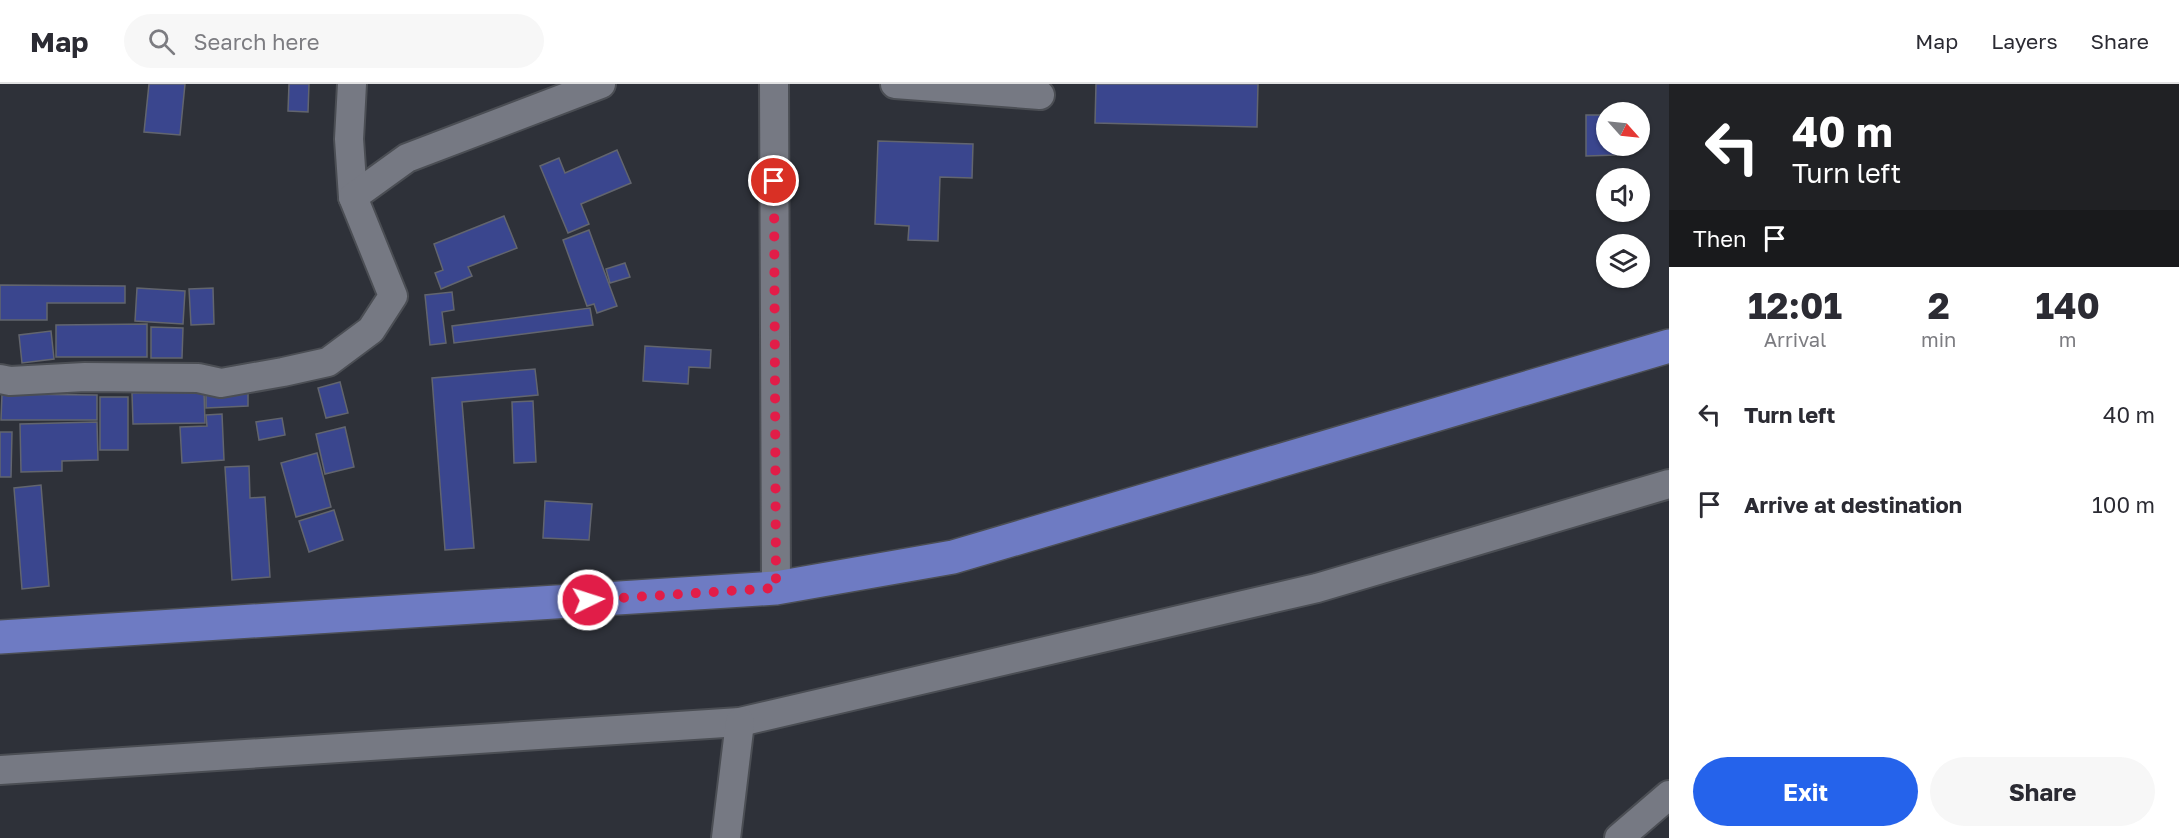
<!DOCTYPE html>
<html lang="en">
<head>
<meta charset="utf-8">
<style>
	body { margin:0; font-family:"Golos Text",sans-serif; background:#f7f7f7; color:#2b2b33; height:100vh; display:flex; flex-direction:column; font-size:22px; white-space:nowrap }
	* { box-sizing:border-box; margin:0 }
	p { font-size:20px; color:#7c7c81 }
	.icon { flex:none; width:33px; height:33px; fill:none; stroke:currentColor; stroke-width:2; stroke-linecap:round; stroke-linejoin:round }
	.map { position:relative; flex:1; overflow:hidden }
	.details { display:flex; flex-direction:column; background:#fff; width:510px }
	.details>* { flex:none }
	.top-card { background:#202124; color:#fff; overflow:hidden }
	.needle { width:39px; rotate:117deg }
	.fabs { position:absolute; left:1596px; top:18px; display:grid; gap:12px }
	.fabs a { display:grid; place-items:center; width:54px; height:54px; border-radius:50%; background:#fff; box-shadow:0 2px 4px #0004; font-size:30px }
	.pin { position:absolute; display:grid; place-items:center; width:51px; height:51px; color:#fff; margin:-26px; border:3px solid #fff; border-radius:50%; box-shadow:0 2px 6px #0007 }
	.me { position:absolute; width:66px; margin:-33px; rotate:86deg; stroke-linejoin:round; filter:drop-shadow(0 0 4px #0008) }
	.turn { display:flex; align-items:center; gap:21px; height:126px; padding:0 24px; font-size:27px }
	.turn .icon { width:78px; height:78px; stroke-width:2.5 }
	.turn b { display:block; font-size:42px; line-height:51px }
	.then { display:flex; align-items:center; height:57px; padding:0 24px; background:#0003; gap:12px; font-size:22px }
	.eta { display:flex; justify-content:space-evenly; align-items:center; height:102px; text-align:center }
	.eta b { font-size:36px; font-weight:700; line-height:42px }
	.primary-button { display:flex; gap:12px; margin-top:auto; padding:12px 24px }
	.primary-button a { flex:1; height:69px; border-radius:36px; background:#2563eb; color:#fff; font-size:24px; font-weight:700; line-height:69px; text-align:center }
	.primary-button a+a { background:#f7f7f7; color:#2b2b33 }
	ul { padding:0; list-style:none }
	li { display:flex; align-items:center; gap:18px; height:90px; padding:0 24px }
	li div { flex:1 }
	li b { display:block; font-size:22px }
	li em { font-style:normal }
	header { display:flex; align-items:center; gap:36px; box-sizing:border-box; height:84px; padding:0 30px; background:#fff; border-bottom:2px solid #e1e1e2 }
	header strong { font-size:28px }
	nav { display:flex; gap:33px; margin-inline-start:auto; font-size:21px }
	.search { width:420px; height:54px; background:#f7f7f7; display:flex; align-items:center; gap:15px; box-sizing:border-box; padding:0 21px; border-radius:33px; color:#7c7c81; font-size:22px }
	main { display:flex; flex:1; min-height:0 }
	.map>svg:first-child { display:block }
</style>
</head>
<body>
<header>
<strong>Map</strong>
<div class="search"><svg class="icon" aria-label="search" viewBox="0 0 24 24"><circle cx="10" cy="10" r="6"/><path d="M15 15l6 6"/></svg>Search here</div>
<nav><a>Map</a><a>Layers</a><a>Share</a></nav>
</header>
<main>
<div class="map">
<svg width="1669" height="754" viewBox="0 0 1669 754">
	<rect width="100%" height="100%" fill="#2e3139"/>
	<g fill="#3a468e" stroke="#62656e" stroke-width="1.5">
		<path d="M149 0H185L180 51 144 48Z"/>
		<path d="M289 0H309L308 28 288 27Z"/>
		<path d="M1096 0H1258L1257 43 1095 39Z"/>
		<path d="M1586 31H1606V62H1617V71L1586 72Z"/>
		<path d="M878 57 973 60 972 94 940 93 938 157 908 156 909 142 875 140Z"/>
		<path d="M617 66 631 99 581 120 589 140 568 149 540 82 559 74 565 89Z"/>
		<path d="M504 132 517 164 468 183 472 192 441 205 435 189 443 186 434 160Z"/>
		<path d="M589 146 617 222 597 229 594 220 587 222 563 156Z"/>
		<path d="M625 179 630 193 610 199 606 185Z"/>
		<path d="M0 201 125 202V219H47V236H0Z"/>
		<path d="M137 204 185 207 183 240 135 237Z"/>
		<path d="M213 204 214 240 191 241 189 205Z"/>
		<path d="M452 208 454 226 442 228 446 259 430 261 425 211Z"/>
		<path d="M590 224 593 241 454 259 452 242Z"/>
		<path d="M147 240V273H56V241Z"/>
		<path d="M151 243 183 244 182 274H151Z"/>
		<path d="M51 247 54 275 22 279 19 251Z"/>
		<path d="M645 262 711 266 710 284 689 283 688 300 643 297Z"/>
		<path d="M535 285 538 311 462 318 474 464 445 466 432 294Z"/>
		<path d="M340 298 348 329 326 334 318 304Z"/>
		<path d="M248 306V322L206 324V308Z"/>
		<path d="M204 308 205 339 133 340 132 309Z"/>
		<path d="M2 310 97 311V336H1Z"/>
		<rect x="100" y="313" width="28" height="53"/>
		<path d="M533 317 536 378 514 379 512 318Z"/>
		<path d="M222 330 224 376 182 379 180 343 207 342 206 331Z"/>
		<path d="M282 334 285 351 259 356 256 338Z"/>
		<path d="M97 338 98 376 62 377V387L21 388 20 340Z"/>
		<path d="M345 343 354 383 325 390 316 350Z"/>
		<path d="M0 348H12L11 393H0Z"/>
		<path d="M317 369 331 423 296 433 281 379Z"/>
		<path d="M249 382 250 414 265 413 270 493 232 496 225 383Z"/>
		<path d="M41 401 49 502 22 505 14 404Z"/>
		<path d="M545 417 592 420 589 456 543 454Z"/>
		<path d="M334 426 343 456 309 468 299 437Z"/>
	</g>
	<g fill="none" stroke-linecap="round" stroke-linejoin="round">
		<g stroke="#4b4e54" stroke-width="32">
			<g id="minor">
				<path d="M352 0 349 55 353 113"/>
				<path d="M774 0 776 504"/>
				<path d="M895 0 1040 11"/>
				<path d="M0 295 10 297 85 293 198 294 221 299 283 288 328 278 371 246 393 212 353 113 407 74 601 0"/>
				<path d="M0 686 740 638 1317 504 1669 400"/>
				<path d="M726 754 740 638"/>
				<path d="M1619 754 1669 711"/>
			</g>
		</g>
		<g stroke="#4b4e54" stroke-width="36">
			<path id="primary" d="M0 553 776 504 953 473 1669 262"/>
		</g>
		<use href="#minor" stroke="#767983" stroke-width="28"/>
		<use href="#primary" stroke="#6e7bc3" stroke-width="33"/>
	</g>
	<g fill="none" stroke-linecap="round" stroke-linejoin="round">
		<path stroke="#e11d48" stroke-width="10" stroke-dasharray="0 18" d="M588 516 776 504 774 97"/>
	</g>
</svg>
<div class="fabs">
<a><svg class="needle" viewBox="-14 -14 28 28"><path d="M0-13l5 13h-10z" fill="#e53935"/><path d="M0 13l5-13h-10z" fill="#7c7c81"/></svg></a>
<a><svg class="icon" aria-label="sound" viewBox="0 0 24 24"><path d="M4 9h4l5-4v14l-5-4H4zM17 9q2 3 0 6"/></svg></a>
<a><svg class="icon" aria-label="layers" viewBox="0 0 24 24"><path d="M12 4l9 5-9 5-9-5zM3 14l9 5 9-5"/></svg></a>
</div>
<div class="pin" style="left:774px;top:97px;background:#d93025"><svg class="icon" aria-label="arrive" viewBox="0 0 24 24"><path d="M6 21V4h12l-3 4 3 4H6"/></svg></div>
<svg class="me" style="left:588px;top:516px" viewBox="-20 -20 40 40"><circle r="17" fill="#e11d48" stroke="#fff" stroke-width="3"/><path d="M0-11L8 9 0 5-8 9z" fill="#fff"/></svg>
</div>
<section class="details">
<div class="top-card">
<div class="turn"><svg class="icon" aria-label="left" viewBox="0 0 24 24"><path d="M17 20v-9H6M10 6l-5 5 5 5"/></svg><div><b>40 m</b>Turn left</div></div>
<div class="then">Then<svg class="icon" aria-label="arrive" viewBox="0 0 24 24"><path d="M6 21V4h12l-3 4 3 4H6"/></svg></div>
</div>
<div class="eta">
<div><b>12:01</b><p>Arrival</p></div>
<div><b>2</b><p>min</p></div>
<div><b>140</b><p>m</p></div>
</div>
<ul>
<li><svg class="icon" aria-label="left" viewBox="0 0 24 24"><path d="M17 20v-9H6M10 6l-5 5 5 5"/></svg><div><b>Turn left</b></div><em>40 m</em></li>
<li><svg class="icon" aria-label="arrive" viewBox="0 0 24 24"><path d="M6 21V4h12l-3 4 3 4H6"/></svg><div><b>Arrive at destination</b></div><em>100 m</em></li>
</ul>
<div class="primary-button"><a>Exit</a><a>Share</a></div>
</section>
</main>
</body>
</html>
